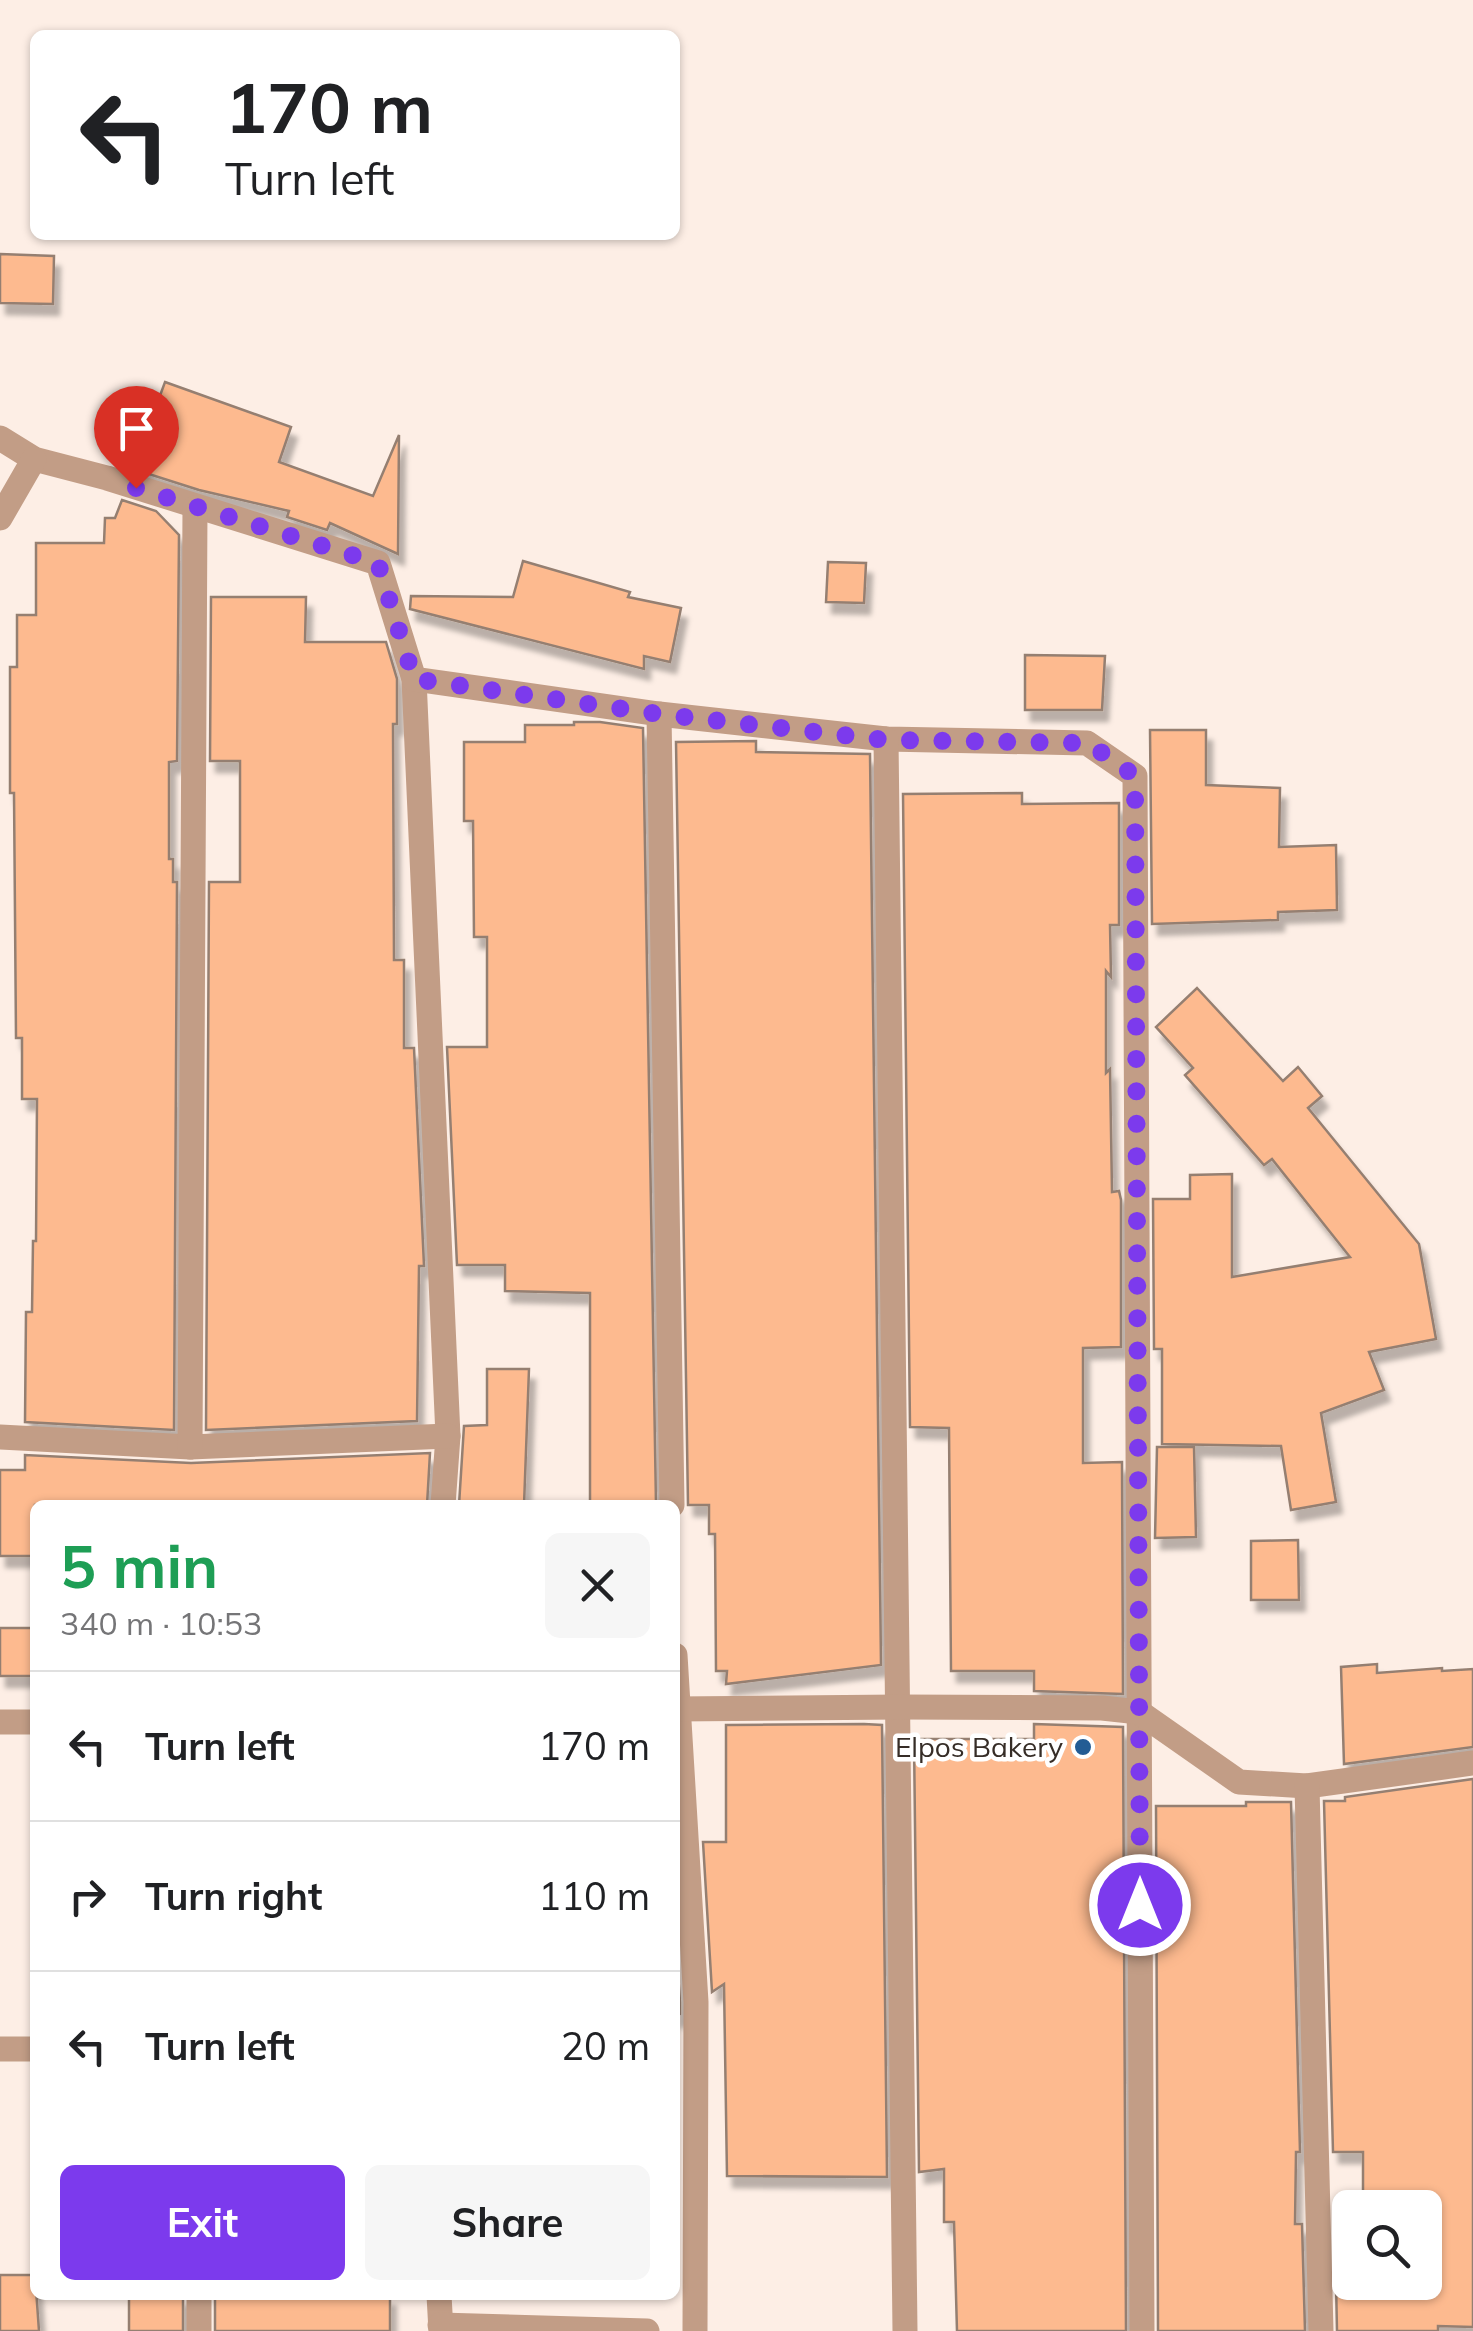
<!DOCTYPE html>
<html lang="en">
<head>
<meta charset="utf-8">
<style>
	body { margin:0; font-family:Mulish,sans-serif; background:#f6f6f6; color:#202124; height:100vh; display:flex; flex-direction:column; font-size:38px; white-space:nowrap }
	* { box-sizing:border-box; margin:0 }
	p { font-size:32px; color:#757577 }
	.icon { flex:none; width:55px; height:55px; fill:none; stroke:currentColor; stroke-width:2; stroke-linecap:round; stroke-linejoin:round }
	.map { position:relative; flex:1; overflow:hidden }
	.side { position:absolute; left:30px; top:1500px; width:650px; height:800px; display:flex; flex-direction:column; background:#fff; border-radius:15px; box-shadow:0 2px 8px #0004 }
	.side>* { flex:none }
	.top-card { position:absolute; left:30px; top:30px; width:650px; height:210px; border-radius:15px; box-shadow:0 2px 8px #0004; background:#fff; color:#202124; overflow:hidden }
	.tools { position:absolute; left:1332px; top:2190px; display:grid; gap:20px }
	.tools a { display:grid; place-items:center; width:110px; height:110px; border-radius:15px; background:#fff; box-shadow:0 2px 8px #0004; font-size:50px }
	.pin { position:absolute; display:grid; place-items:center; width:85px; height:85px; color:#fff; margin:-102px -42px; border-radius:50% 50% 50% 0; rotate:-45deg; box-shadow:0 0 10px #0007 }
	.pin .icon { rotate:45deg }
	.me { position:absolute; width:110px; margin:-55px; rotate:0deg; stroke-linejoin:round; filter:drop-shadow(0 0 8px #0008) }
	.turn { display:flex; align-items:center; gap:35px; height:210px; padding:0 30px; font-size:45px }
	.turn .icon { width:130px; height:130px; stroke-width:2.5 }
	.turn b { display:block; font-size:70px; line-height:85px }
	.round { display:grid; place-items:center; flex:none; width:105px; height:105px; border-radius:15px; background:#f6f6f6 }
	.head { display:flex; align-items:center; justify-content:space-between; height:170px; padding:0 30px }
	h1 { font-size:60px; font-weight:700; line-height:75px; color:#1e9e55 }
	.action { display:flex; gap:20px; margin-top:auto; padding:20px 30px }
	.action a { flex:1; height:115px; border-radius:15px; background:#7c3aed; color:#fff; font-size:40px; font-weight:700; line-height:115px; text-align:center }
	.action a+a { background:#f6f6f6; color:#202124 }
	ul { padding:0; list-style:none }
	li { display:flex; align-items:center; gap:30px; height:150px; padding:0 30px; border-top:2px solid #e0e0e0 }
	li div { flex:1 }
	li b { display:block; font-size:38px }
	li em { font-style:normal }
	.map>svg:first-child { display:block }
</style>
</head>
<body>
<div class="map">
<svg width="1473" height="2331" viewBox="0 0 1473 2331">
	<defs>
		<filter id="shadow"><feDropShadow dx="6" dy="11" stdDeviation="2.5" flood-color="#0004"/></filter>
	</defs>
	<rect width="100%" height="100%" fill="#fdeee5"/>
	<g fill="#fdba8f" stroke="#957f71" stroke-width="2.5" filter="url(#shadow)">
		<path d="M0 254 54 256 53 304 0 303Z"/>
		<path d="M165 382 291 427 279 462 373 496 399 435 398 554 330 523 327 530 287 517 289 511 199 490 133 469Z"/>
		<path d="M122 500 156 511 179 535 177 761 169 762V859H173V882H177L174 1430 25 1422 26 1312H32L33 1241H36L37 1099H22V1038H16L14 793H10V667H17V615H36V543H104L105 518H115Z"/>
		<path d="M523 561 630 592 628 597 681 608 670 662 644 656V669L410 609 411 596 513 597Z"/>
		<path d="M828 562 866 563 864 603 826 602Z"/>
		<path d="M211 597H306L305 642H386L397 679V724H393L394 960H404V1048H414L424 1266H419L417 1421 206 1430 209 882H240V761H210Z"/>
		<path d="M1025 655 1105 656 1102 710H1025Z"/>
		<path d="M574 722H600L643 728 656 1505H590V1293L505 1291V1265H457L447 1047H487V937H474L473 821H464V742H525V725H574Z"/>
		<path d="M1150 730H1206V785L1280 788 1279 847 1336 845 1337 910 1278 912V920L1152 924Z"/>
		<path d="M756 741V752L870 754 881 1665 726 1684 727 1671H716L715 1534H709V1505H688L676 742Z"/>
		<path d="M1022 793V804L1119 803V925H1110L1111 977 1106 971V1073L1110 1069 1112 1192 1119 1191 1121 1200V1347L1083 1348V1463L1122 1462 1123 1694 1034 1691V1671H951L949 1428 910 1427 903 794Z"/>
		<path d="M1197 988 1283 1081 1298 1067 1322 1096 1308 1108 1419 1244 1436 1339 1369 1352 1384 1390 1321 1413 1336 1502 1291 1510 1281 1446 1162 1444V1349H1154L1153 1199H1190V1175L1232 1174V1277L1350 1257 1272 1159 1264 1165 1185 1075 1193 1068 1156 1027Z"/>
		<path d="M487 1369H529L524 1505H459L464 1426 487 1425Z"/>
		<path d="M1157 1447H1194L1196 1537 1155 1538Z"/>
		<path d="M430 1453 427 1505H35V1556H0V1470H25V1455L191 1463Z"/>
		<path d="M1298 1540 1299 1600H1251V1541Z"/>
		<rect x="0" y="1628" width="35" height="48"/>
		<path d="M1377 1664V1673L1442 1668V1671L1473 1669V1747L1344 1764 1341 1667Z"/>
		<path d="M864 1724 882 1725 887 2177 727 2176 724 1984 712 1992 703 1842H726V1725Z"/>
		<path d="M1034 1724 1123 1727 1126 2331H957L954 2222H944V2169L919 2172 914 1739H1034Z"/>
		<path d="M1473 1779V2327L1438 2326V2331H1337L1336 2282H1425V2208H1363V2152H1333L1324 1801H1345V1797Z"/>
		<path d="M1246 1802H1291L1300 2152H1296L1295 2224H1302L1305 2331H1158L1156 1806H1246Z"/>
		<path d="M675 1924 680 2002V2014L675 2017Z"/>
		<path d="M0 2275H35L39 2331H0Z"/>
		<rect x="129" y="2295" width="54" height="36"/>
		<path d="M390 2295V2331H215V2296Z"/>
	</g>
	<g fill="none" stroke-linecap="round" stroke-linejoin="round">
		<g stroke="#c29d86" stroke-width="25">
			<path d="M0 438 34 459 107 478 378 563 414 679 448 1436 443 1505"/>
			<path d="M0 518 34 459"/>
			<path d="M414 679 659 714 886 739 1087 743 1135 776 1142 2331"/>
			<path d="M659 714 672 1505"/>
			<path d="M886 739 905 2331"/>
			<path d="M0 1437 190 1447 448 1436"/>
			<path d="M190 1447 195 508"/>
			<path d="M675 1655 696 2002 695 2331"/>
			<path d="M675 1709 900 1707 1102 1708 1139 1712 1239 1782 1307 1786 1473 1763"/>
			<path d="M0 1722H35"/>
			<path d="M1307 1786 1321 2331"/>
			<path d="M0 2049H35"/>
			<path d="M439 2295 441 2331"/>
			<path d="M440 2325 647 2331"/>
			<path d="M199 2331V2295"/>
		</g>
	</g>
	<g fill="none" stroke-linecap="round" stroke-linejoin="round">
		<path stroke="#7c3aed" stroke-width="18" stroke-dasharray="0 32.4" d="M136 488 378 563 414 679 659 714 886 740 1088 743 1135 776 1140 1905"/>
	</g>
	<circle fill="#235c94" stroke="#fff" stroke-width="4" cx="1083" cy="1747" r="10"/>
	<g text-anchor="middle" stroke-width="9" stroke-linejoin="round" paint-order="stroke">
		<g font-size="28" fill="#362d27" stroke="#fff" text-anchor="end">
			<text x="1063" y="1757">Elpos Bakery</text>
		</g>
	</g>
</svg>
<div class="tools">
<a><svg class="icon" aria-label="search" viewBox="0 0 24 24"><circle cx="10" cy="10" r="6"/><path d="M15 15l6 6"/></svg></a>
</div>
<div class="pin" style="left:136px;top:488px;background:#d93025"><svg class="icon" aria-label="arrive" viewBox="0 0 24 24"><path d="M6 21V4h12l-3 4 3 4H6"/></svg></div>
<svg class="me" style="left:1140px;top:1905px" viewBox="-20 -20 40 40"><circle r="17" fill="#7c3aed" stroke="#fff" stroke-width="3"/><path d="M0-11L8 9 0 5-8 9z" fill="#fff"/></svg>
<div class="top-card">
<div class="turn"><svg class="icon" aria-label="left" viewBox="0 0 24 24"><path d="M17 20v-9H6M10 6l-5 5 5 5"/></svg><div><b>170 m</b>Turn left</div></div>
</div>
<section class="side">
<div class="head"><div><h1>5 min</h1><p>340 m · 10:53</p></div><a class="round"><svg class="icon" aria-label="close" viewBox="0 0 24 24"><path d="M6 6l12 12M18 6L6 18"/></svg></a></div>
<ul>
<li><svg class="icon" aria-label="left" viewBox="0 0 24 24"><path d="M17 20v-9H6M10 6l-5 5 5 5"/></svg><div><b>Turn left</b></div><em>170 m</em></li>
<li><svg class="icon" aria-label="right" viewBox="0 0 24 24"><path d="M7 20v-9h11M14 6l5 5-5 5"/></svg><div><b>Turn right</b></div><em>110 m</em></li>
<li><svg class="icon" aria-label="left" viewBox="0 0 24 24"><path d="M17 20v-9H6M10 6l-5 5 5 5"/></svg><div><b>Turn left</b></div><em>20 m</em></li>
</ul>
<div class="action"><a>Exit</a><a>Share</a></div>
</section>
</div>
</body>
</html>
